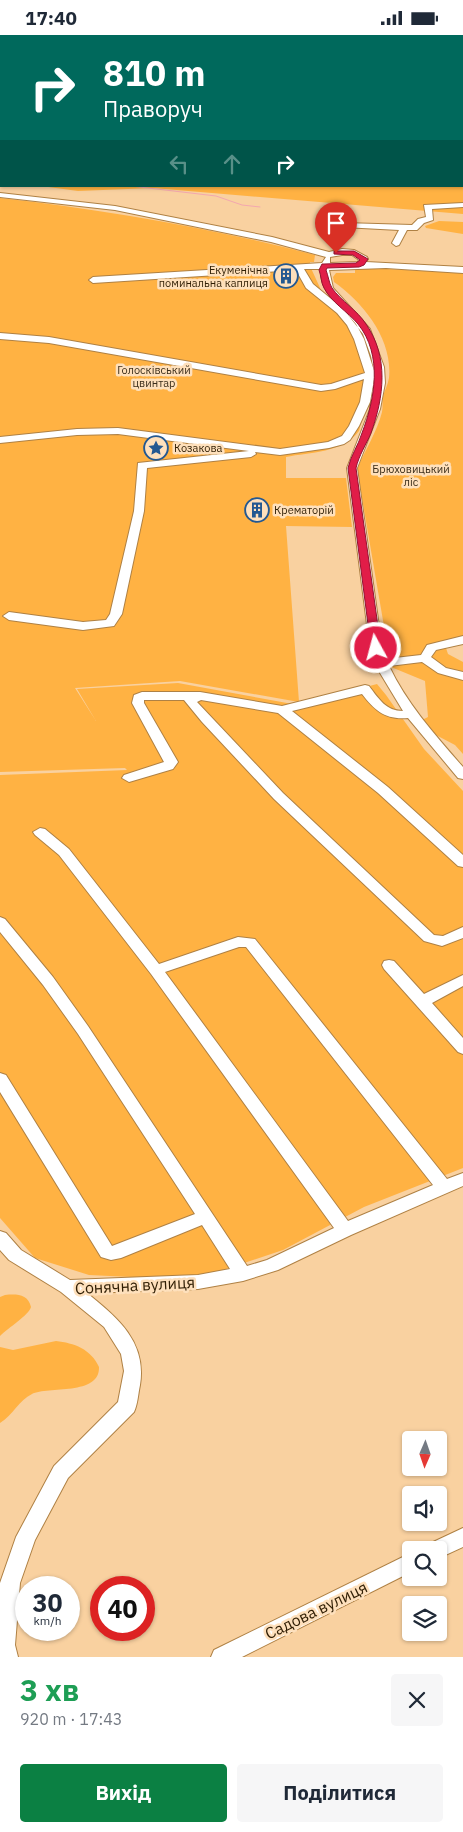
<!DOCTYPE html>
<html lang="uk">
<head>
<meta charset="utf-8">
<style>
	body { margin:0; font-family:"IBM Plex Sans",sans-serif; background:#f6f6f7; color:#1f2937; height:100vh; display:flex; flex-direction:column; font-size:19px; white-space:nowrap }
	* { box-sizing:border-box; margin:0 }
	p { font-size:16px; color:#747a83 }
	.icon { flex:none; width:28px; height:28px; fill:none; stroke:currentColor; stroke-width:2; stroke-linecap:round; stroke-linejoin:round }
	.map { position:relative; height:1622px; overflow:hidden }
	.side { display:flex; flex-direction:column; background:#fff; flex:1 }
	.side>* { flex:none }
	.top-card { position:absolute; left:0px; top:0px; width:464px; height:152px; box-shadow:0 1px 4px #0004; background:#00695c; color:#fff; overflow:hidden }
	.needle { width:32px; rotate:182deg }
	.fabs { position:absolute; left:402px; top:1396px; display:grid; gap:10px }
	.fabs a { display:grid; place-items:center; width:45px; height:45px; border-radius:5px; background:#fff; box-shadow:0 1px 4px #0004; font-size:25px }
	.speed { position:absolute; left:15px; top:1541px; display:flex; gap:10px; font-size:25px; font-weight:700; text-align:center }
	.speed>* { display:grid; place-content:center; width:65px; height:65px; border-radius:50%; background:#fff; box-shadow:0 1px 4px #0004; line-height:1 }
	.speed small { font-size:12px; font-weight:400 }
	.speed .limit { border:8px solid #d22; background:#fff; color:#111 }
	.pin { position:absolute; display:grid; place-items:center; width:42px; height:42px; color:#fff; margin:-51px -21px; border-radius:50% 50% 50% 0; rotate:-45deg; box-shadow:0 0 5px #0007 }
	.pin .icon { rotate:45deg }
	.me { position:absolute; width:55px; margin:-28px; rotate:353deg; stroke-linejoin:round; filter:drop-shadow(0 0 4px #0008) }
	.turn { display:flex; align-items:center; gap:18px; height:105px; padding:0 20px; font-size:22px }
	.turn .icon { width:65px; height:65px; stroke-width:2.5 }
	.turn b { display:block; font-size:35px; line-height:42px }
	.lanes { display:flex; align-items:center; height:48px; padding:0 20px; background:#0003; justify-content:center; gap:25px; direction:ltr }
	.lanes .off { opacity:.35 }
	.round { display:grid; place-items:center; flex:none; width:52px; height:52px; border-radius:5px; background:#f6f6f7 }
	.overview { display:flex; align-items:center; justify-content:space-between; height:85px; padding:0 20px }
	h1 { font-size:30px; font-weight:700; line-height:38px; color:#1e9e55 }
	.button { display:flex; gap:10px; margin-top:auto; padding:10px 20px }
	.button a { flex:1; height:58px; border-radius:5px; background:#0b8043; color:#fff; font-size:20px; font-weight:700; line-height:58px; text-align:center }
	.button a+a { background:#f6f6f7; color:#1f2937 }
	.status { display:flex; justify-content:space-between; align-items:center; height:35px; padding:0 25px; background:#fff; direction:ltr }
	.status svg { height:14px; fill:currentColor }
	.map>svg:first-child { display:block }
</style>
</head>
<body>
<div class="status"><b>17:40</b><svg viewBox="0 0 49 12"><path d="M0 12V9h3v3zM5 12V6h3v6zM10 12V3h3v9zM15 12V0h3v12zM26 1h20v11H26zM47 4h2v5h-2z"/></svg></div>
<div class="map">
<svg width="463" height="1622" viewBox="0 0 463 1622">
	<rect width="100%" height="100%" fill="#f9d1a0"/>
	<g fill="#ffb243">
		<path d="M24 0H463V179L153 153 78 156 41 151H462V1H17Z"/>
		<path d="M0 163C106 175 212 193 315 220L314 227H310V231L321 255 359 289 365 299 375 335 359 396C343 418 310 417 286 422V443H346L352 492 286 491 299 667 180 646 75 653 96 686 77 654 178 648 298 670 377 649 386 660 424 714 463 756V1133L364 1172 283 1215 193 1245 89 1240 35 1223 0 1183V740L127 735 125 733 0 737Z"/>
		<path d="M439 186 463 187V199L426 193 425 191Z"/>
		<path d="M369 233 463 238V608L449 610 446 613 448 619 463 627V719L455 710 434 699 422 685 428 682 425 646 391 632 357 434C365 415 377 397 382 377 383 372 382 367 383 362 384 356 388 350 389 343 393 305 364 268 334 247L333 242 336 238H355V235Z"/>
		<path d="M5 1260C17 1259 28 1259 31 1272 29 1280 8 1293 0 1301V1262Z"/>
		<path d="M56 1306C74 1308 91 1314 99 1332 100 1361 48 1351 32 1359 19 1365 13 1380 0 1388V1312L13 1315Z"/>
	</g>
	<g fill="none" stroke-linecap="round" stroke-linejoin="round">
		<path stroke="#f3a7af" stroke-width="1" d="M131 151 216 161 242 170 260 172"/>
		<g stroke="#af8144" stroke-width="2">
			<g id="minor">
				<path d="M0 158 115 171 272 202 329 217 342 214 354 215 367 222 368 224 366 227 463 232V238L386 233 329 235 333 253 370 294 384 332 385 348 380 374 357 433 382 613 386 624 421 620 427 610 463 601V609L436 615 431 622 446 633 463 637V645L438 638 422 627 389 631C407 669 435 700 463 732V744L458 743 408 683C386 685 375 676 362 659L292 676 388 752 463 820V832L458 831 378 758 278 678 201 665 197 667 283 758 434 900 443 901 463 892V903L442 911 424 906 274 764 202 687 184 665H144V668L178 727 173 734 129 747 122 743 124 740 164 727 132 668 134 660 142 657H200L282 671 365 650 369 651C379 664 386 676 403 676L374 628 370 613 347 433 370 374 375 340 371 321 363 299 344 275 356 289 364 304 375 339 370 367 359 391 350 405 344 409 329 413 280 420 255 417 256 419 251 422 147 433 144 476 122 579 114 591 83 595 9 585 3 581 9 577 83 587 106 585 110 579 134 476 138 428 249 416 118 399 77 400 0 408V402L77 394 118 393 280 414 328 407 342 401 349 391 360 367 364 344 335 354 321 356 49 308 0 304V298L49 302 321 350 331 349 365 338 354 304 347 290 337 278 306 253 296 235 93 248 89 245 93 242 322 228 326 222 271 207 115 175 0 162ZM342 220H352L359 225 358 227 330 228V222ZM304 234H321C320 251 330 262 342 273L313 249Z"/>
				<path d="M463 168V172L432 174 433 185 424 188 417 195H407L399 210 396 211 392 208 399 195 343 192 339 190 343 188 412 190 418 184 426 182 424 170Z"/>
				<path d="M40 793 45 794 69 814 159 929 238 902 255 904 447 1144 463 1138V1151L351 1200 278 1235 243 1246 198 1254 87 1258C118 1283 147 1307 140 1350 138 1359 138 1368 134 1377L68 1443 35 1505 20 1548 15 1610 18 1622H0V1548L16 1502 54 1431 118 1367 124 1336 121 1319 104 1292 61 1257 9 1225 0 1215V1196L6 1198 21 1215 70 1245 198 1240 230 1234 202 1190 121 1223 111 1225 101 1222 0 1057V1038L6 1040 112 1211 195 1179 78 999 43 950 0 897V882L5 884 53 942 88 991 247 1231 267 1225 334 1193 151 939 59 820 35 800 33 797ZM239 912H246L433 1150 348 1186 165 937Z"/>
				<path d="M389 925 394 926 424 959 463 940V951L432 968 463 1003V1019L458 1017 384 934 382 930 384 926Z"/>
				<path d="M463 1493V1512L439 1523V1515H426L429 1509Z"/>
				<path d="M411 1518V1537L242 1622H211L214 1615Z"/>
			</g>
		</g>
		<use href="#minor" fill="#fff" fill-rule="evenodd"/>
	</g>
	<path fill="#e11d48" stroke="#92132f" d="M334 216H354L368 224 364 230 359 232 327 233 326 235C328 240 329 248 332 253 341 266 357 275 366 289 389 322 384 362 371 398 366 410 359 420 356 433L381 613 376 616 371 613 348 433C351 420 358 411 362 398 375 364 383 320 358 289 348 277 331 267 324 253 321 248 321 240 319 235L322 229H324L356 228 360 225 353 220 334 219Z"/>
	<defs>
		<g id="building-ring" transform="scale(1.25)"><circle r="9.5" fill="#fee0bc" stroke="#235891" stroke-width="1.5"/><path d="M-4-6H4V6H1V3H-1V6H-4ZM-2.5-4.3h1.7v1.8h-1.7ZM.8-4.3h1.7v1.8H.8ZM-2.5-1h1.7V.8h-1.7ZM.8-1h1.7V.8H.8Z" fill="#235891"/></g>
		<g id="sight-ring" transform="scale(1.25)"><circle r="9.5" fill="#fee0bc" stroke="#235891" stroke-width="1.5"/><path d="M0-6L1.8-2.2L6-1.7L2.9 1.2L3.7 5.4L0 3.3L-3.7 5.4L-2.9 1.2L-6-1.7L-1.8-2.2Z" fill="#235891"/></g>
	</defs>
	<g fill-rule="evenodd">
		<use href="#building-ring" x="286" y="241"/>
		<use href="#sight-ring" x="156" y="413"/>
		<use href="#building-ring" x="257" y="475"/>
	</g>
	<g text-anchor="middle" stroke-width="5" stroke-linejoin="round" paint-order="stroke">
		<g font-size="11" fill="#301e04" stroke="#fee0bc" text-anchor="start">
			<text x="268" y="239" text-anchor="end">Екуменічна<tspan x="268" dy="13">поминальна каплиця</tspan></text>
			<text x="174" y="417">Козакова</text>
			<text x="274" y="479">Крематорій</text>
		</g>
		<g font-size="11" fill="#3b2d1a" stroke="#fee0bc">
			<text x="154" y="339">Голосківський<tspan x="154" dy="13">цвинтар</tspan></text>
			<text x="411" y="438">Брюховицький<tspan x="411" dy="13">ліс</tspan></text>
		</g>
		<g font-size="16" fill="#301e04" stroke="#fee0bc">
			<text transform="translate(135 1250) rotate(-3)" y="6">Сонячна вулиця</text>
			<text transform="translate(316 1575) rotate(-26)" y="6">Садова вулиця</text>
		</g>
	</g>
</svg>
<div class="fabs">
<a><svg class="needle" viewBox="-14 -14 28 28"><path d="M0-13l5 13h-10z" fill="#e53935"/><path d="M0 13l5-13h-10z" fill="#747a83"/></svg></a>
<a><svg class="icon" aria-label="sound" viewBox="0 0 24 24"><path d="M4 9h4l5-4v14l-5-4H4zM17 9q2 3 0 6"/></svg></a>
<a><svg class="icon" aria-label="search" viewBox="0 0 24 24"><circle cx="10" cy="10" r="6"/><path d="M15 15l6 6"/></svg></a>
<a><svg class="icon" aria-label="layers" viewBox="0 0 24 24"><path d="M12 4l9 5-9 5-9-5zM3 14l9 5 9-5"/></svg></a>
</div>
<div class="speed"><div>30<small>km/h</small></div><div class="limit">40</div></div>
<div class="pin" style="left:336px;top:218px;background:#d93025"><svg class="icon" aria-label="arrive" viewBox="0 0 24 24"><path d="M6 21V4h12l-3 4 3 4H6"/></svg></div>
<svg class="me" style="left:376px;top:613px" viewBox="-20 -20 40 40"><circle r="17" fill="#e11d48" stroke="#fff" stroke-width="3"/><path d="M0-11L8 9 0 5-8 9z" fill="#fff"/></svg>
<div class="top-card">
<div class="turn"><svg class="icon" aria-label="right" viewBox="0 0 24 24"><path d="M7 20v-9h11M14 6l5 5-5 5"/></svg><div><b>810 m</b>Праворуч</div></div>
<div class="lanes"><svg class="icon off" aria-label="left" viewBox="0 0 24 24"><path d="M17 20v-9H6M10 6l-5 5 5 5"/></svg><svg class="icon off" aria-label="ahead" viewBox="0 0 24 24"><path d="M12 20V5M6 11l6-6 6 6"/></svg><svg class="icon" aria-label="right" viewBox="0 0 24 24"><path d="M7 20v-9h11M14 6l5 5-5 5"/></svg></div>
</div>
</div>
<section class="side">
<div class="overview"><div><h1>3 хв</h1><p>920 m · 17:43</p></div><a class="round"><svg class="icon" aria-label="close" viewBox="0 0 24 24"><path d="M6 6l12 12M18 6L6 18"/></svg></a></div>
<div class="button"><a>Вихід</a><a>Поділитися</a></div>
</section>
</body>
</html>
